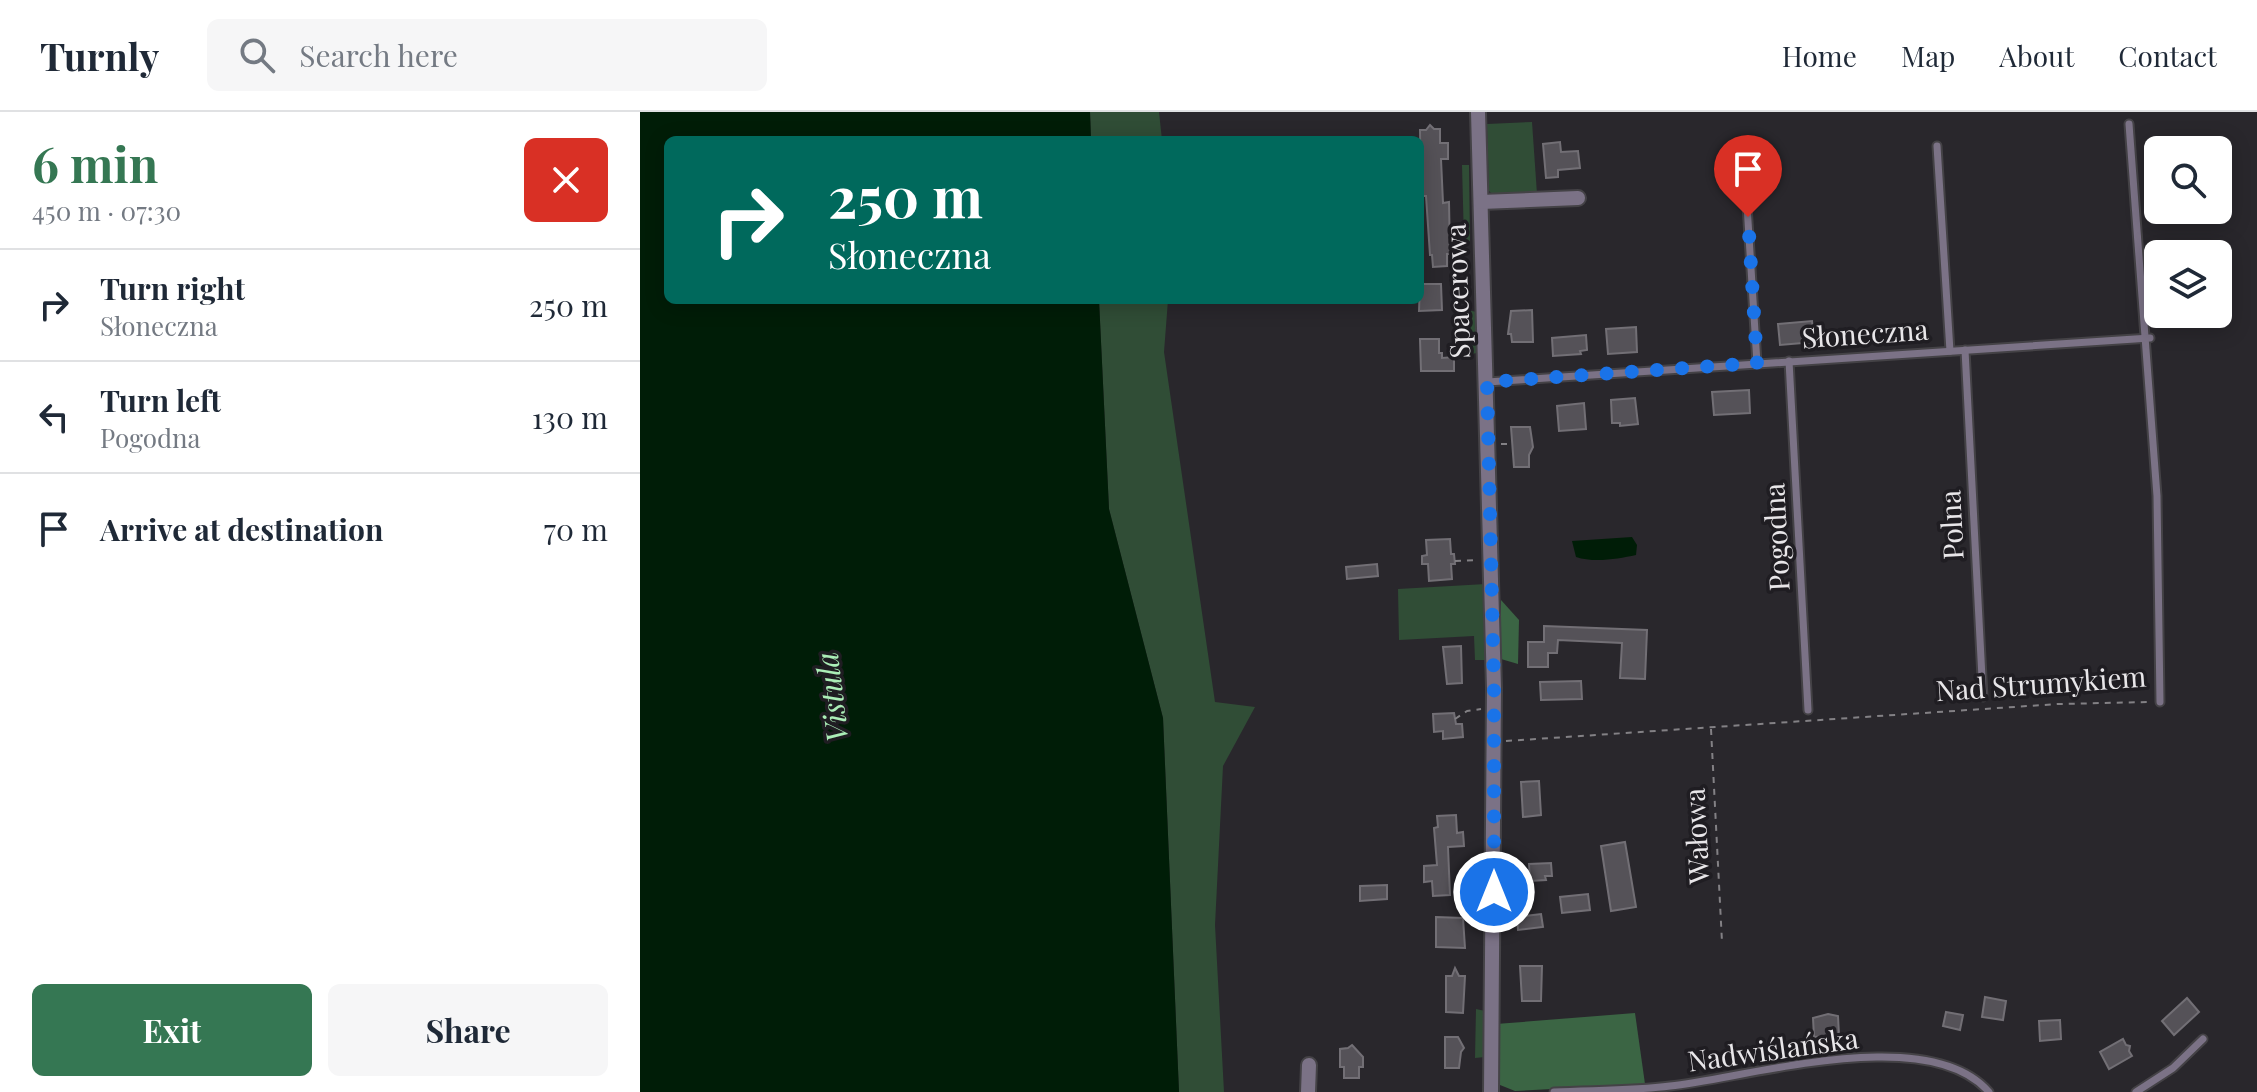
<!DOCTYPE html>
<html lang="en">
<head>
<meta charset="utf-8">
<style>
	body { margin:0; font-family:"Playfair Display",serif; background:#f6f6f7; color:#1f2937; height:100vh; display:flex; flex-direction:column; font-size:30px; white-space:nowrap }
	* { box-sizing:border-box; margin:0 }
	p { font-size:26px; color:#747a83 }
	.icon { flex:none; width:44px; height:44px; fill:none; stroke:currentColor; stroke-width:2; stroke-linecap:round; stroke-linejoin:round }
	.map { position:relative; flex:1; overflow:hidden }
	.sheet { display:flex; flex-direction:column; background:#fff; width:640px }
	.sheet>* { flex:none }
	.top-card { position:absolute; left:24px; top:24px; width:760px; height:168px; border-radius:12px; box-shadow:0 4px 20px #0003; background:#00695c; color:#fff; overflow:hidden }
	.buttons { position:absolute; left:1504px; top:24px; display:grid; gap:16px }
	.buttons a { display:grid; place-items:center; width:88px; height:88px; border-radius:12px; background:#fff; box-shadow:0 4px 20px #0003; font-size:40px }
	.pin { position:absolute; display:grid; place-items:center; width:68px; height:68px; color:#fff; margin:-82px -34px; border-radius:50% 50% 50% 0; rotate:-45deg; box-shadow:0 0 8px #0007 }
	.pin .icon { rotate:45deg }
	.me { position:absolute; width:88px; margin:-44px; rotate:0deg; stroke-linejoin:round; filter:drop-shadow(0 0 6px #0008) }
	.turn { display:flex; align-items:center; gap:28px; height:168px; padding:0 32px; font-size:36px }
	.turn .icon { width:104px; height:104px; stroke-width:2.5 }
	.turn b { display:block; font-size:56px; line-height:68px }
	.round { display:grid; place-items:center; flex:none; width:84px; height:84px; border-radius:12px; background:#f6f6f7 }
	.summary { display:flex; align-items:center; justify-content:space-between; height:136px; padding:0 32px }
	h1 { font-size:48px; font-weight:700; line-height:60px; color:#357753 }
	.button { display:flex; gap:16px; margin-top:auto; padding:16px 32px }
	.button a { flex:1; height:92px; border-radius:12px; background:#357753; color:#fff; font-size:32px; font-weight:700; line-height:92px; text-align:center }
	.button a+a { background:#f6f6f7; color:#1f2937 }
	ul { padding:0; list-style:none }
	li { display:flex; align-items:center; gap:24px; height:112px; padding:0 32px; border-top:2px solid #e0e1e3 }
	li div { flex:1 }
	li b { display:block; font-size:30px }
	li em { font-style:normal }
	header { display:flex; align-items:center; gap:48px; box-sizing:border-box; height:112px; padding:0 40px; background:#fff; border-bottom:2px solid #e0e1e3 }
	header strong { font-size:38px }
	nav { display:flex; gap:44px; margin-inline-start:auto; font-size:28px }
	.search { width:560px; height:72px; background:#f6f6f7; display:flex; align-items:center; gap:20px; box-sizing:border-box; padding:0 28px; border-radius:12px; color:#747a83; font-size:30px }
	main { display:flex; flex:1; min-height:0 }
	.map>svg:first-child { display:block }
</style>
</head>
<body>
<header>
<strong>Turnly</strong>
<div class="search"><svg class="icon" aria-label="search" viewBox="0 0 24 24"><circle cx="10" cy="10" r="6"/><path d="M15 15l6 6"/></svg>Search here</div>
<nav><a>Home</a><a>Map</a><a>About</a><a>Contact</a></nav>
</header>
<main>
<section class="sheet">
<div class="summary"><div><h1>6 min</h1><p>450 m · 07:30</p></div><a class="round" style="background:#d93025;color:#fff"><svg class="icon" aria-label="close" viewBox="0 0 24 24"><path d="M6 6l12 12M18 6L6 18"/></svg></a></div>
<ul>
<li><svg class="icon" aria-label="right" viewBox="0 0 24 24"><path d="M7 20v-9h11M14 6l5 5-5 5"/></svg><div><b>Turn right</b><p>Słoneczna</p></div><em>250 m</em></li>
<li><svg class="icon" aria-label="left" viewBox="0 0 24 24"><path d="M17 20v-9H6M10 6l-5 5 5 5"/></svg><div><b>Turn left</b><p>Pogodna</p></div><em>130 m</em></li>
<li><svg class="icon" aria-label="arrive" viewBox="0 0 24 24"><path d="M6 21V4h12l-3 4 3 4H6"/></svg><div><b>Arrive at destination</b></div><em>70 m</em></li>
</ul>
<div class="button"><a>Exit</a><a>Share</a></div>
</section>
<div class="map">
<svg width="1617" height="980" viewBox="0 0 1617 980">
	<rect width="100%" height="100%" fill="#29272c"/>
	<g fill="#304d36">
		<path d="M450 0H519L522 28H451Z"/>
		<path d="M892 10 897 82 853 83 849 79 847 12Z"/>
		<path d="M822 53H829L830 129H824Z"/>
		<path d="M459 188H528L524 240 575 590 615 595 583 654 575 813 584 980H539L523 606 469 397Z"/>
		<path d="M826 198 837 200 839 241 827 242Z"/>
		<path d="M846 472 847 548H835L834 524 759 528 758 477Z"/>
		<path d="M836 897 845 899V945L835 946Z"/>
	</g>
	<g fill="#3b6544">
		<path d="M861 488 879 508 878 552 861 547Z"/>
		<path d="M995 901 1005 972 875 979 860 973 856 912Z"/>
	</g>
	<g fill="#001d07">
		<path d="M0 0H450L451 28H28V188H459L469 397 523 606 539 980H0Z"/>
		<path d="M992 425 997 433 996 443C978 447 954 451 936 445L932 429Z"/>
	</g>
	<g fill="#555258" stroke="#726f75" stroke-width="2">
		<path d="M790 13 794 17H800V31H808V47H801L803 91 809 90 810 142H807V154L793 155 792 143H790L786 84H781L780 18H786Z"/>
		<path d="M920 30 921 40 938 39 940 56 918 58V65L906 66 903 32Z"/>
		<path d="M780 172H801L802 198 779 199Z"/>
		<path d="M892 198 893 230H872L871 222H868L871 199Z"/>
		<path d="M1172 209 1174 230 1140 233 1138 212Z"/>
		<path d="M996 215 997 240 968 242 966 217Z"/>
		<path d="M946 223 947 238 940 239 941 242 913 244 912 226Z"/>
		<path d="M780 227H799V241H802V246L814 245V259H781Z"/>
		<path d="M1109 278 1110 301 1074 303 1072 280Z"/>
		<path d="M995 286 998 312 980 314V311H972L971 288Z"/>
		<path d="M944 291 946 317 919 319 917 294Z"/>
		<path d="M871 315H890L893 335 889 343V355H874Z"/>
		<path d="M810 427 811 442H814L815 452H811L812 467 789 469 788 452H782V444L787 443 786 428Z"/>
		<path d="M737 452 738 464 707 467 706 455Z"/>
		<path d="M904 514 1007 518 1005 567 980 566 982 531 918 528 917 541H908V555H888V530H904Z"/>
		<path d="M821 534 822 571 807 572 803 535Z"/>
		<path d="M941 569 942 587 901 588 900 570Z"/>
		<path d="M814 601 816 612H822L823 625 803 627V619L794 620 793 602Z"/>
		<path d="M899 669 901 703 883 705 881 670Z"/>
		<path d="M816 703 817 721 823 720 824 734 808 735 810 783 793 784 792 769 784 770V754L797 753 794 716 798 715 797 704Z"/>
		<path d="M985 730 996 795 971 799 961 734Z"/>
		<path d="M911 751 912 764H905L906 768 890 769 889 752Z"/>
		<path d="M747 773V787L720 789V774Z"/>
		<path d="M948 782 950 798 922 801 920 785Z"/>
		<path d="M901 802 903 815 878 818 877 805Z"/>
		<path d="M796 805 823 806 825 836 796 835Z"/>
		<path d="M880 854H902L901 889H882Z"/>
		<path d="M815 856 819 864H825L823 901 806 900V864H812Z"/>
		<path d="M1345 885 1366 889 1363 908 1342 905Z"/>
		<path d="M1547 886 1559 900 1534 923 1522 909Z"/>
		<path d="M1306 900 1323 903 1320 918 1303 914Z"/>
		<path d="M1188 902 1198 904 1199 923 1174 925 1173 906Z"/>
		<path d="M1420 908 1421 927 1400 929 1399 909Z"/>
		<path d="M805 925H818L824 936 821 940 819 956H805Z"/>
		<path d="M1483 927 1486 933 1490 934 1489 939 1492 944 1469 957 1460 940Z"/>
		<path d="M712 933 723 945V955H719V966H704V955H700V937L708 936Z"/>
	</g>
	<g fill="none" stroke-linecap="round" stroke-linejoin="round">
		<g stroke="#444246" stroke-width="11">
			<g id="service">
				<path d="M1489 12 1517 384 1520 590"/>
				<path d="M1297 34 1310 239"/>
				<path d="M1104 46 1117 251"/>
				<path d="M1325 238 1343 585"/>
				<path d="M1149 249 1168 598"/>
				<path d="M847 270 1510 226"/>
				<path d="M914 980C952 978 992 979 1030 974 1112 965 1288 910 1349 980"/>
				<path d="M1496 980 1533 956 1563 927"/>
			</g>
		</g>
		<g stroke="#444246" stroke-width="18">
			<g id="minor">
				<path d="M838 0 854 576 851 980"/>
				<path d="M841 90 938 86"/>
				<path d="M668 980 669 953"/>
			</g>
		</g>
		<g stroke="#838185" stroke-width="2" stroke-dasharray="6 6" stroke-linecap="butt">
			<path d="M861 332H871"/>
			<path d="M815 449 838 448"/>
			<path d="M815 607 827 599 841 597"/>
			<path d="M1071 617 1082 830"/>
			<path d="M866 629 1418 592 1511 590"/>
		</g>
		<use href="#service" stroke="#7b7286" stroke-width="7"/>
		<use href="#minor" stroke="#7b7286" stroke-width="14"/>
	</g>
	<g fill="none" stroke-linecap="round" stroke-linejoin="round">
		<path stroke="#1a73e8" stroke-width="14" stroke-dasharray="0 25.2" d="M854 780V576L847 270 1117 251 1108 105"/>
	</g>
	<g text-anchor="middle" stroke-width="7" stroke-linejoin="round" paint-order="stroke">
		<g font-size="28" fill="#e8e6e9" stroke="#1f1d22">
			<text transform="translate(818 179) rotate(-92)" y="10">Spacerowa</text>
			<text transform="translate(1225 222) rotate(-4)" y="10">Słoneczna</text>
			<text transform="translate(1312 413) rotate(-93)" y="10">Polna</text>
			<text transform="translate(1137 425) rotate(-93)" y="10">Pogodna</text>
			<text transform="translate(1401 572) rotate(-4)" y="10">Nad Strumykiem</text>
			<text transform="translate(1057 724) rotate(-93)" y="10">Wałowa</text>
			<text transform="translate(1133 938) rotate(-8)" y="10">Nadwiślańska</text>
		</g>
		<g font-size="30" font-style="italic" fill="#abeeb7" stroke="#1f1d22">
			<text transform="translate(193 585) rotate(-97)" y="10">Vistula</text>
		</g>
	</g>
</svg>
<div class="buttons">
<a><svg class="icon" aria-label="search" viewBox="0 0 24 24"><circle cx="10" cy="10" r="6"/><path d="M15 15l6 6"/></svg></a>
<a><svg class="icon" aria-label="layers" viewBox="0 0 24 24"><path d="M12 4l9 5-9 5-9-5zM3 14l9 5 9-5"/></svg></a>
</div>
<div class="pin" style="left:1108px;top:105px;background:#d93025"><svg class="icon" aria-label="arrive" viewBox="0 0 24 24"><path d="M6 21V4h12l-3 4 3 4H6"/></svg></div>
<svg class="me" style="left:854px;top:780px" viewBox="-20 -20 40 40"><circle r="17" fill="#1a73e8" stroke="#fff" stroke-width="3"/><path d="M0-11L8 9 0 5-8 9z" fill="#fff"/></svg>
<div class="top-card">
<div class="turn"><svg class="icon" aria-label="right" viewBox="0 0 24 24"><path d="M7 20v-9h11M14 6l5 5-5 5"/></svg><div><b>250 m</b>Słoneczna</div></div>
</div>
</div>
</main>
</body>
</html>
